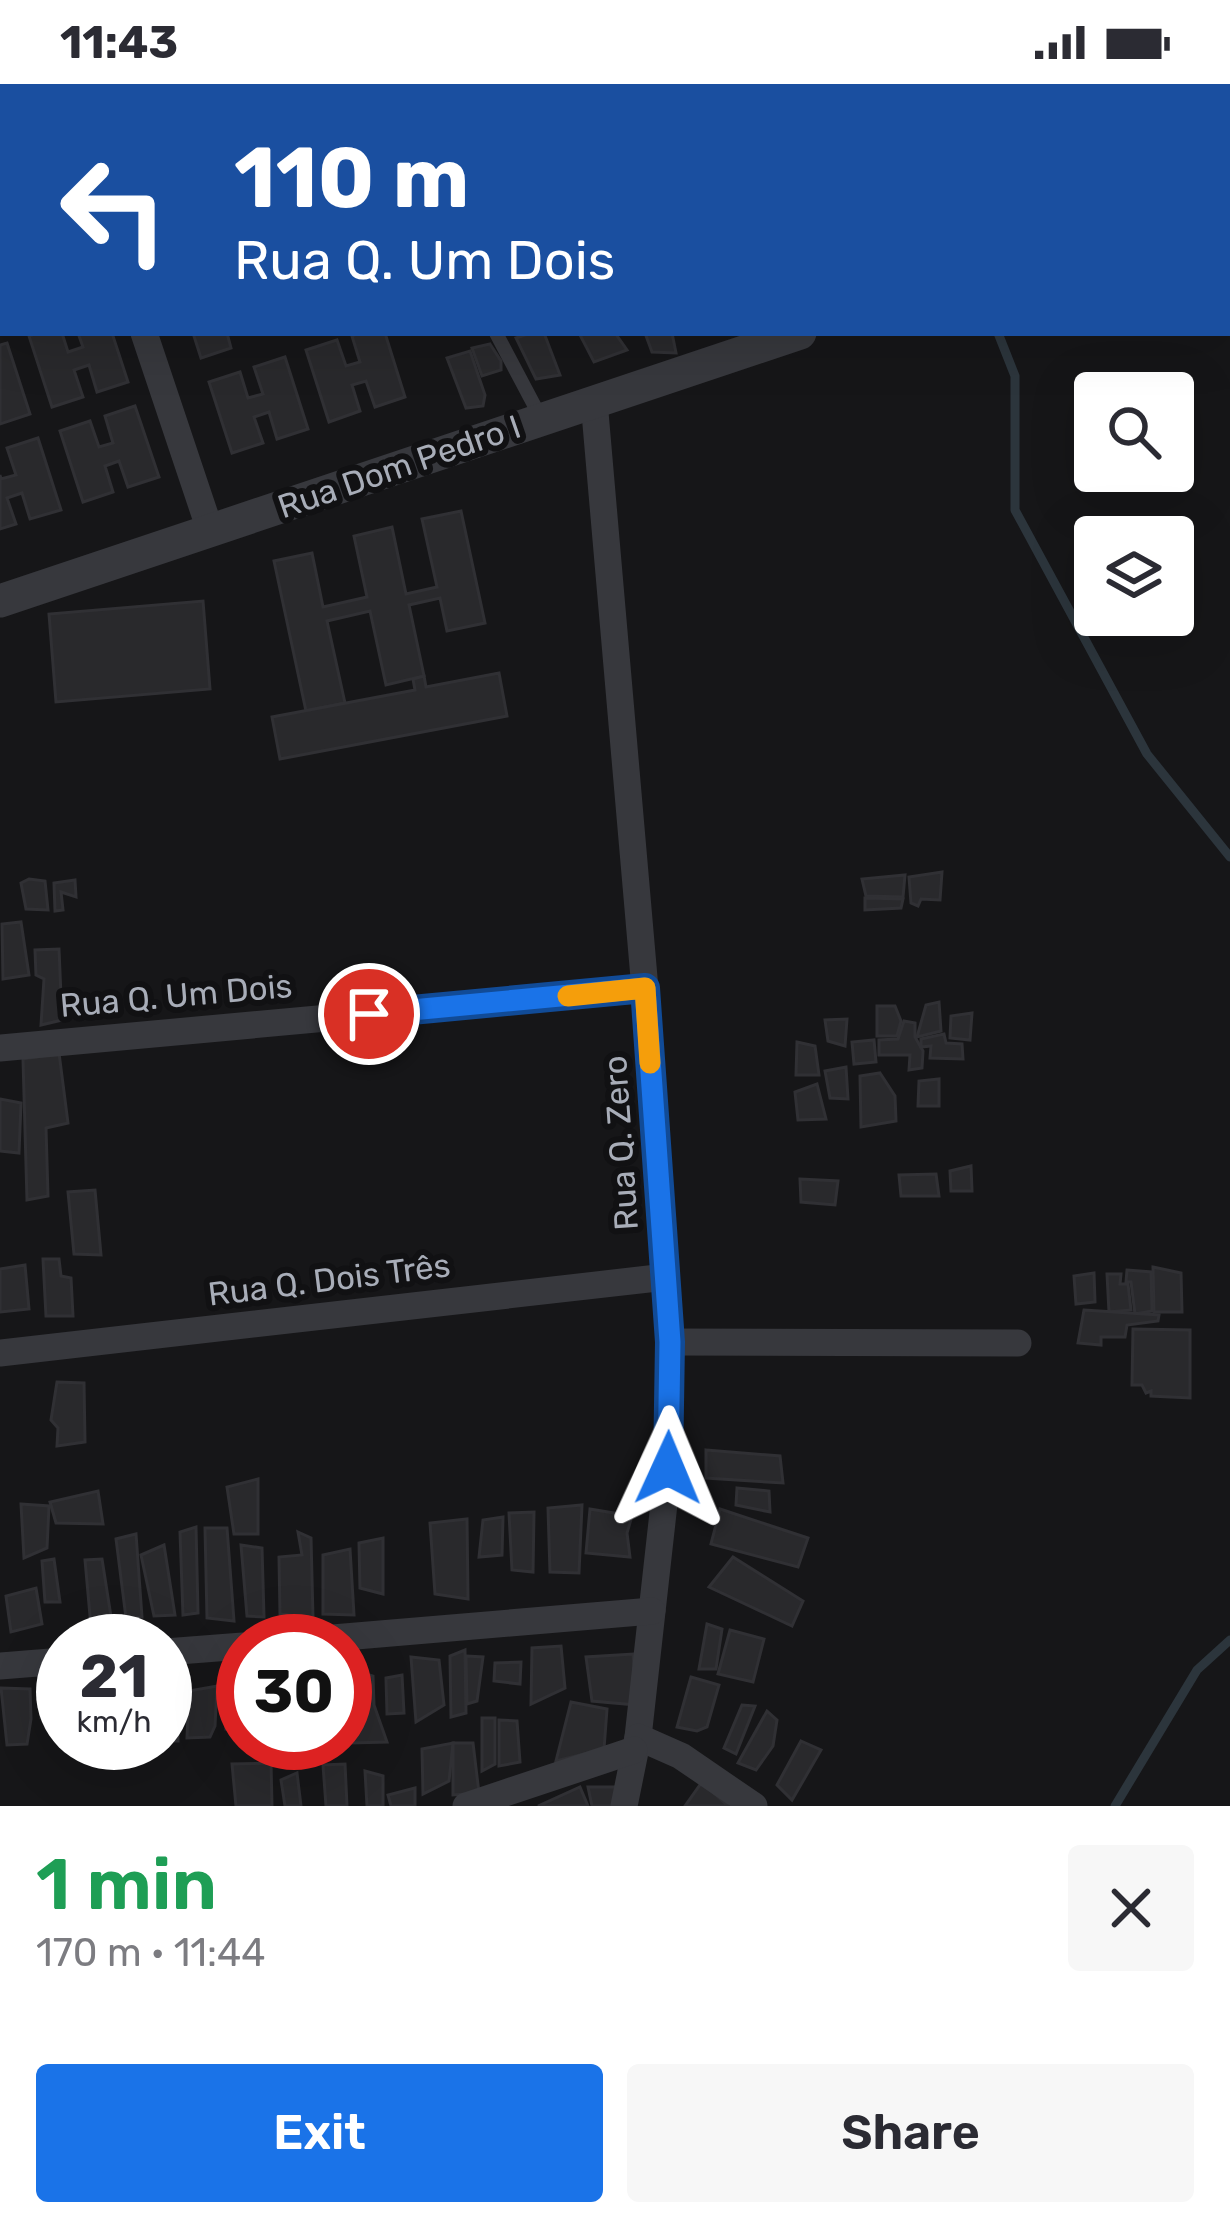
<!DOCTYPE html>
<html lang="en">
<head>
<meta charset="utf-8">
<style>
	body { margin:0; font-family:Rubik,sans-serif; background:#f7f7f7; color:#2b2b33; height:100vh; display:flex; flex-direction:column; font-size:45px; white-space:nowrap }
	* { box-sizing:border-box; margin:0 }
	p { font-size:39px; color:#7c7c81 }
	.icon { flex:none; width:66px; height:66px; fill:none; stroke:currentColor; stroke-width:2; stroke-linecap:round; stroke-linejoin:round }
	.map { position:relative; height:1722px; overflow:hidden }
	.sheet { display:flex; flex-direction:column; background:#fff; flex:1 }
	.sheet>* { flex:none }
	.top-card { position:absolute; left:0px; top:0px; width:1230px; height:252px; box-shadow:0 12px 48px #0002; background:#1a4fa0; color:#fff; overflow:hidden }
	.tools { position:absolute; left:1074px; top:288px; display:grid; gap:24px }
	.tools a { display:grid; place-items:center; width:120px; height:120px; border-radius:12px; background:#fff; box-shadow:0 12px 48px #0002; font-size:60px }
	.speed { position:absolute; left:36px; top:1530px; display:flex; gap:24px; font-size:60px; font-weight:700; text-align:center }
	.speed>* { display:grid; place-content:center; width:156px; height:156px; border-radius:50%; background:#fff; box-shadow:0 12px 48px #0002; line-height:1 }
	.speed small { font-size:30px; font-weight:400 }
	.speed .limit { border:18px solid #d22; background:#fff; color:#111 }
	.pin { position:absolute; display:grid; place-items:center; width:102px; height:102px; color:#fff; margin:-51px; border:6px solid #fff; border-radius:50%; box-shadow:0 3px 12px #0007 }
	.me { position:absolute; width:132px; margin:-66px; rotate:1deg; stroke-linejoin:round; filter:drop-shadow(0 0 9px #0008) }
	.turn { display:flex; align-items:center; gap:42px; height:252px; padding:0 36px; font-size:54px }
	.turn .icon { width:156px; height:156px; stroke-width:2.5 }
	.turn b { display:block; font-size:84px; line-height:102px }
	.round { display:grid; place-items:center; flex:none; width:126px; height:126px; border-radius:12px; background:#f7f7f7 }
	.headline { display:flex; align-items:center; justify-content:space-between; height:204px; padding:0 36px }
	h1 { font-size:72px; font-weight:600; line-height:90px; color:#1e9e55 }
	.action { display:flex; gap:24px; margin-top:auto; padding:24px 36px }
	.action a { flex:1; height:138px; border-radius:12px; background:#1a73e8; color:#fff; font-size:48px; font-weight:600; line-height:138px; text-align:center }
	.action a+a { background:#f7f7f7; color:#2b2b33 }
	.status { display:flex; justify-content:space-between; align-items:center; height:84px; padding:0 60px; background:#fff; direction:ltr }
	.status svg { height:33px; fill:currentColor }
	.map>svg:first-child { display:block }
</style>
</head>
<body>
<div class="status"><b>11:43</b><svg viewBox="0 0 49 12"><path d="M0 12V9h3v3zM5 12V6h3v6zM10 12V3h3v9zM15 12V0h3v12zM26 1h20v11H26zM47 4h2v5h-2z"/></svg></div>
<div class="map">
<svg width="1230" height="1722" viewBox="0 0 1230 1722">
	<rect width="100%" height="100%" fill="#161618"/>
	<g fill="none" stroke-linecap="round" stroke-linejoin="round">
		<g stroke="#2c353c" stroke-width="9">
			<path d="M998 249 1015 292V426L1147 670 1230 773"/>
			<path d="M1115 1722 1197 1586 1230 1556"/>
		</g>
		<path stroke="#2c353c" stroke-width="54" d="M813 0 816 3"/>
	</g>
	<g fill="#29292c" stroke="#303034" stroke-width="3">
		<path d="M37 249H62L68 268 83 263 78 249H112L128 298 97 308 89 281 74 286 83 313 52 323 29 252Z"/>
		<path d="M193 249H227L231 264 201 274Z"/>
		<path d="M359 249H385L405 313 375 323 366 297 352 301 360 327 329 338 306 266 337 256 346 282 360 278 352 252Z"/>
		<path d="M531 249H544L560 291 536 295 516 254Z"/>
		<path d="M579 249H615L627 266 594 278Z"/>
		<path d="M645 249H672L676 269 652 268Z"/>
		<path d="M7 259 30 330 0 340V261Z"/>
		<path d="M490 260 501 277V286L482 292 472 264Z"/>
		<path d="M470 267 485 311 483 322 466 324 447 274Z"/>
		<path d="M285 273 308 345 277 355 269 328 254 333 263 359 232 369 209 298 240 288 248 314 263 310 254 283Z"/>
		<path d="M135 322 159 393 128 403 119 377 105 382 113 408 83 418 60 347 90 337 99 363 113 359 105 332Z"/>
		<path d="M38 354 61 426 30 435 22 409 7 414 16 440 0 445V391L1 395 16 391 7 364Z"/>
		<path d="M461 427 485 539 447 547 440 514 409 521 424 592 386 601 370 527 327 537 345 619 306 627 274 477 312 469 323 523 367 513 354 452 392 443 406 510 437 503 422 435Z"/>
		<path d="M203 517 210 605 56 618 49 530Z"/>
		<path d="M499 589 507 632 280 675 272 633 415 606 413 595 424 592 426 603Z"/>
		<path d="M942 788 940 816 921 815 918 822 911 819 909 793Z"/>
		<path d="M905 791 903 813 866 812 862 795Z"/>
		<path d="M29 795 45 797 48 826 26 825 21 799Z"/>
		<path d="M75 796 76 813 61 808 63 826 55 827 54 799Z"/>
		<path d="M865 814 903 815 901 824 865 826Z"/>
		<path d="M21 838 29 891 3 895 2 840Z"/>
		<path d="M59 865 62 936 41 941 44 895 36 891 35 866Z"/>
		<path d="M939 918 941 947 917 953 926 921Z"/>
		<path d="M877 922H895L901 937 897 952H877Z"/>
		<path d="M972 929 970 956 950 954 951 932Z"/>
		<path d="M847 935 845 962 828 957 825 936Z"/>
		<path d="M904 937 915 939V953L923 967 922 984 909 986 910 971H879V956L898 955Z"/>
		<path d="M944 950 946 959 962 960 963 975 930 974 931 962 921 963V955Z"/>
		<path d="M874 956 876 978 854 980 852 958Z"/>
		<path d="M797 958 815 962 819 991H796Z"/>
		<path d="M59 969 68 1039 46 1044 48 1112 27 1116 23 975Z"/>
		<path d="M846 983 848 1015 830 1014 825 987Z"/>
		<path d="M880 989 895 1012 896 1037 861 1043 860 992Z"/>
		<path d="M939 995V1022H918L919 997Z"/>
		<path d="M817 1000 826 1035 798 1036 795 1008Z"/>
		<path d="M0 1015 21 1019 19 1069 0 1067Z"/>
		<path d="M971 1082 972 1107H951L950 1087Z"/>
		<path d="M936 1090 939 1112H901L899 1091Z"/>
		<path d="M800 1095 838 1097 835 1121 801 1118Z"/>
		<path d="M95 1106 101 1171 74 1170 68 1108Z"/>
		<path d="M43 1175H59L61 1192 71 1194 73 1232H46Z"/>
		<path d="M25 1181 29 1225 0 1228V1185Z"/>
		<path d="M1153 1183 1181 1189 1182 1228H1154Z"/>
		<path d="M1127 1186 1151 1188 1152 1227 1135 1230 1131 1198H1126Z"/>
		<path d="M1094 1189 1095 1218 1076 1220 1074 1192Z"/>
		<path d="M1107 1190H1121L1120 1200H1128L1131 1226 1109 1228Z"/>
		<path d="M1084 1226 1159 1231 1158 1237 1127 1241 1125 1253H1101V1261L1078 1259Z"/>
		<path d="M1133 1245 1190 1246V1314L1151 1312V1307L1146 1309 1142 1301H1132Z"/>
		<path d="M57 1298 84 1299 85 1358 57 1362 58 1344 51 1336Z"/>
		<path d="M706 1366 780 1372 783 1399 706 1394Z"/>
		<path d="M258 1395V1450H234L227 1403Z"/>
		<path d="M737 1404 769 1407 770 1428 736 1421Z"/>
		<path d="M98 1407 103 1440 56 1439 50 1418Z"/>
		<path d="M21 1420 49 1422 47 1464 24 1474Z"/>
		<path d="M582 1421 579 1489 550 1488 548 1424Z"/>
		<path d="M590 1425 632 1432 627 1449 630 1473 586 1469Z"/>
		<path d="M720 1425 808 1454 798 1483 711 1460Z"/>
		<path d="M534 1428 533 1488 512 1486 509 1429Z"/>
		<path d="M503 1433 502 1471 479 1473 483 1436Z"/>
		<path d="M467 1435 468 1515 435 1510 430 1439Z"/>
		<path d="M196 1443 198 1529 183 1531 180 1448Z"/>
		<path d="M205 1444H227L234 1537 207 1534Z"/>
		<path d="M298 1448 311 1454 313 1534 280 1530 279 1473 302 1471Z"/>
		<path d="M136 1450 142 1533 126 1534 116 1455Z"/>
		<path d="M383 1454V1510L360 1504 359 1459Z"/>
		<path d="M164 1461 175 1531 154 1532 141 1471Z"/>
		<path d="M241 1461 262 1464 264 1533 247 1532Z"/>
		<path d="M350 1465 354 1531 323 1530V1471Z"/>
		<path d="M733 1473 803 1517 792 1542 709 1503Z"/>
		<path d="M54 1475 60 1518H45L42 1477Z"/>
		<path d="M102 1475 112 1539 91 1543 85 1476Z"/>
		<path d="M36 1504 42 1540 11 1548 6 1512Z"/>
		<path d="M707 1540 722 1545 716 1585H699Z"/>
		<path d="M730 1546 764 1555 753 1598 718 1590Z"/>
		<path d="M561 1562 565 1604 531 1620 532 1564Z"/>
		<path d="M465 1566 466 1629 451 1633 450 1572Z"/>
		<path d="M633 1570 637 1621 592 1617 586 1573Z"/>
		<path d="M466 1572 483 1573 477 1617 467 1620Z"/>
		<path d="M411 1573 439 1576 444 1621 416 1638Z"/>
		<path d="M521 1578 520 1600 494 1597 495 1579Z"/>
		<path d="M243 1579V1646L226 1645 225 1580Z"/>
		<path d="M175 1583 178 1657H165V1585Z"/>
		<path d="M347 1584 373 1592 374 1621 387 1658 350 1659Z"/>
		<path d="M402 1591 404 1629 387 1630 386 1594Z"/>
		<path d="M691 1593 719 1601 707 1643 697 1647 677 1643Z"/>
		<path d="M217 1602 215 1642 210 1653 187 1654 189 1607Z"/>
		<path d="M1 1604 30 1605 31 1635 27 1660 7 1661Z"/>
		<path d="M40 1607 63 1609V1636L41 1634Z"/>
		<path d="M571 1618 607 1625 604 1665 556 1677Z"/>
		<path d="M742 1621 755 1622 736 1670 724 1664Z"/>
		<path d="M767 1627 777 1636 773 1662 756 1686 738 1679Z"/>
		<path d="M482 1634H495V1680L482 1687Z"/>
		<path d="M499 1636 517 1637 520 1678 499 1682Z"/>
		<path d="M801 1657 821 1666 792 1716 777 1701Z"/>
		<path d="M310 1659 312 1670 276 1676 274 1661Z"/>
		<path d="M453 1659 449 1697 423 1710 422 1665Z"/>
		<path d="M453 1659H473L479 1709 453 1711Z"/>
		<path d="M271 1679 272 1722H236L232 1680Z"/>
		<path d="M345 1680 347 1722H326L323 1681Z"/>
		<path d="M365 1687 383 1692V1722H367Z"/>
		<path d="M297 1689 301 1722H285L281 1696Z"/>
		<path d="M702 1698 728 1722H685Z"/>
		<path d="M580 1703 588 1722H538Z"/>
		<path d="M588 1703H620L619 1722H592Z"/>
		<path d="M415 1704V1722H391L388 1711Z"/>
	</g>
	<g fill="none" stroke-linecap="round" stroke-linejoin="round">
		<g stroke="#37383d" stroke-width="14">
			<path d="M429 0 430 3"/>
			<path d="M496 249 541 334"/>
		</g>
		<g stroke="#37383d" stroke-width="27">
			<path d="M59 0 60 3"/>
			<path d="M144 249 210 446"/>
			<path d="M594 317 645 905 670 1258 668 1384 638 1653 624 1722"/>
			<path d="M0 964 645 905"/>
			<path d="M670 1258 1018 1259"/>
			<path d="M0 1269 666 1193"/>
			<path d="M297 1557 652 1527"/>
			<path d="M165 1568 243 1562"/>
			<path d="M0 1582 63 1577"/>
			<path d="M638 1653 681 1672 754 1722"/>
			<path d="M466 1722 634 1666"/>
		</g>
		<g stroke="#37383d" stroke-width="33">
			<path d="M744 0 748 3"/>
			<path d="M898 0 900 3"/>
			<path d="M1227 96 1230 95"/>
			<path d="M0 517 800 249"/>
		</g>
	</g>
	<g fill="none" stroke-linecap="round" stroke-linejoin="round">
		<g stroke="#114b97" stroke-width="30">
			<path id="route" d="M369 930 645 904 670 1258 668 1384"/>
		</g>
		<use href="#route" stroke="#1a73e8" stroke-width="21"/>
		<path stroke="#f59e0b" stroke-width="21" d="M568 912 645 904 650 979"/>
	</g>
	<g text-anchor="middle" stroke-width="12" stroke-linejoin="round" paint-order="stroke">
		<g font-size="33" fill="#a8adb8" stroke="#111113">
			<text transform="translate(399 382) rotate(-19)" y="12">Rua Dom Pedro I</text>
			<text transform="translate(176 911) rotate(-5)" y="12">Rua Q. Um Dois</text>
			<text transform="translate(620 1059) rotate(-94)" y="12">Rua Q. Zero</text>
			<text transform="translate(329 1195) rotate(-7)" y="12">Rua Q. Dois Três</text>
		</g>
	</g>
</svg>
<div class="tools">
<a><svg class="icon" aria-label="search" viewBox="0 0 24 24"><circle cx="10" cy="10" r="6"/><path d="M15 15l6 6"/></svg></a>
<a><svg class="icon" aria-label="layers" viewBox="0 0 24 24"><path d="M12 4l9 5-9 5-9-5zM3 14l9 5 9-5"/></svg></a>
</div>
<div class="speed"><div>21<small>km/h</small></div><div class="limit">30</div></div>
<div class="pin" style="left:369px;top:930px;background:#d93025"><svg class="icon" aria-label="arrive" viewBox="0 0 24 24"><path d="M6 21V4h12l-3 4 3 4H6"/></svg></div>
<svg class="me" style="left:668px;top:1384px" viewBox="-20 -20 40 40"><path d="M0-17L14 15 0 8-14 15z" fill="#1a73e8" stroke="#fff" stroke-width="4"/></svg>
<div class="top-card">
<div class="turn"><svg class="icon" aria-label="left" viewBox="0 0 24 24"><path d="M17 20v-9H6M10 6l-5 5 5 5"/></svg><div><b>110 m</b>Rua Q. Um Dois</div></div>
</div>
</div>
<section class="sheet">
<div class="headline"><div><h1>1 min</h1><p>170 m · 11:44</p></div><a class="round"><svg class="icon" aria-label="close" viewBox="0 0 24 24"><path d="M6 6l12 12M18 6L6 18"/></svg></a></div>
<div class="action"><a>Exit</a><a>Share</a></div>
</section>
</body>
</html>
